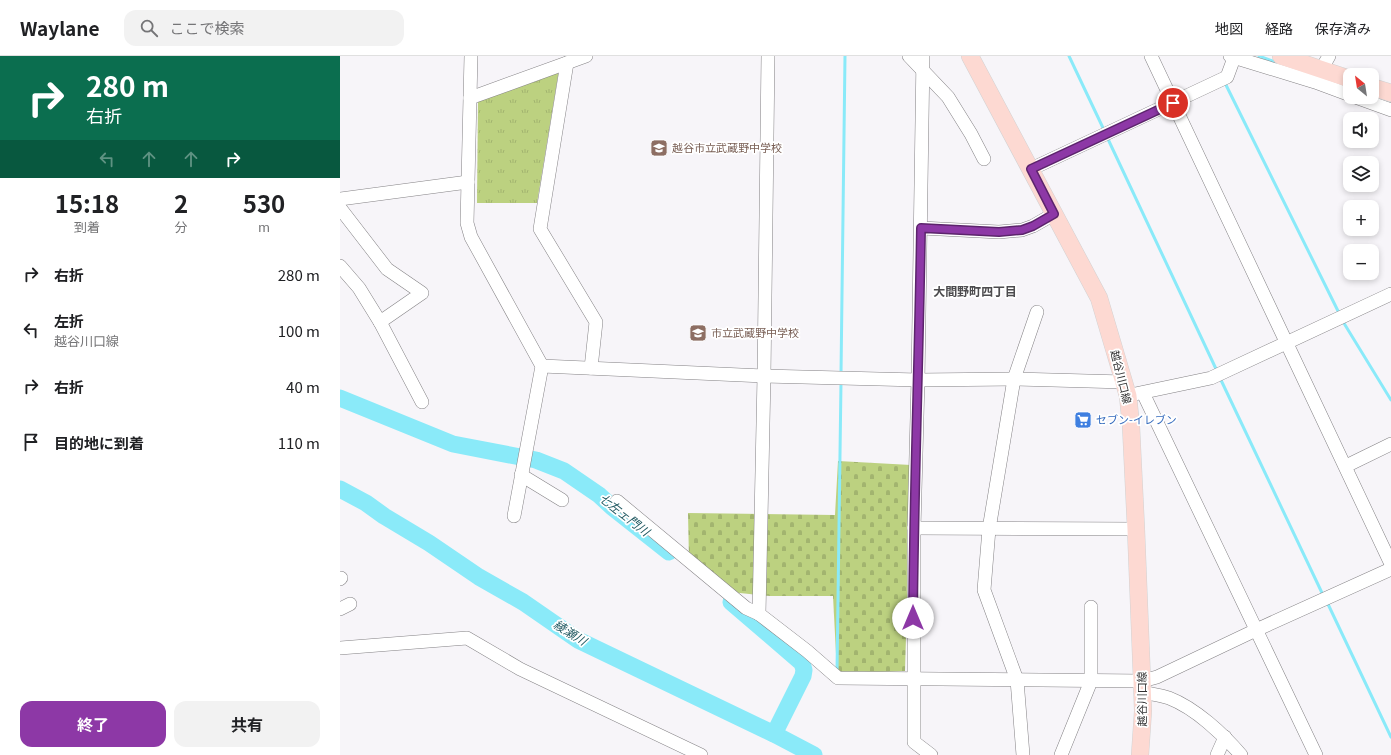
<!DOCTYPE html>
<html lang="ja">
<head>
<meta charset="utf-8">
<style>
	body { margin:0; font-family:Georgia,"Noto Sans JP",serif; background:#f2f2f2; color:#202124; height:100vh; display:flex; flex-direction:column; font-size:15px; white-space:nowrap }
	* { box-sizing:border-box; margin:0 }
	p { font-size:13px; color:#757577 }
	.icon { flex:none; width:22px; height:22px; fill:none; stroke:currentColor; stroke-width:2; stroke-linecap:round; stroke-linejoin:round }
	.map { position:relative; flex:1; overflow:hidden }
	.side { display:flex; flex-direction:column; background:#fff; width:340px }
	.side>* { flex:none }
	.top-card { background:#0b6e4f; color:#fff; overflow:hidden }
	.needle { width:26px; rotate:330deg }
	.tools { position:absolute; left:1003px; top:12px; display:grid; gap:8px }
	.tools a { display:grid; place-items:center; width:36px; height:36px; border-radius:8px; background:#fff; box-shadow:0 2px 6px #0003; font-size:20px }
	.pin { position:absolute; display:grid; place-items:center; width:34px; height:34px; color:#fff; margin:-17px; border:2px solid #fff; border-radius:50%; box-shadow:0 1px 4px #0007 }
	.me { position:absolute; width:44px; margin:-22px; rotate:0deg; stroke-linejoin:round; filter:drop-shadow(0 0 3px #0008) }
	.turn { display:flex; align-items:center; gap:14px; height:84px; padding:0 20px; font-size:18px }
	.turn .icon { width:52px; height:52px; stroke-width:2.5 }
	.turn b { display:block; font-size:28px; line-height:34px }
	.lanes { display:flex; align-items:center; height:38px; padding:0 20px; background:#0003; justify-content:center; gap:20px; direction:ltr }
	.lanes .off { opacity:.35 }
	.eta { display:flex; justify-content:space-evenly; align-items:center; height:68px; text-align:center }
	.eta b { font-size:24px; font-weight:700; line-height:28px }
	.button { display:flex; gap:8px; margin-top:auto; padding:8px 20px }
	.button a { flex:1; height:46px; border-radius:12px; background:#8d38a6; color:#fff; font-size:16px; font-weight:700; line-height:46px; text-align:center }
	.button a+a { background:#f2f2f2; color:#202124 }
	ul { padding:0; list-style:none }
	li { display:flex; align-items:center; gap:12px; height:56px; padding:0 20px }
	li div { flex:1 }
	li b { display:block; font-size:15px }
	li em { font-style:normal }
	header { display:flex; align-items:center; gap:24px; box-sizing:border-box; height:56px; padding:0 20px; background:#fff; border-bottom:1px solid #e0e0e0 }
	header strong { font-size:19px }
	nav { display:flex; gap:22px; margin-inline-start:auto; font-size:14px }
	.search { width:280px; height:36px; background:#f2f2f2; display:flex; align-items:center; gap:10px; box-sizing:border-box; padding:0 14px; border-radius:12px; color:#757577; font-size:15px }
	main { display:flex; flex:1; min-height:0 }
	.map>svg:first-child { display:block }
</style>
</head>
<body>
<header>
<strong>Waylane</strong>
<div class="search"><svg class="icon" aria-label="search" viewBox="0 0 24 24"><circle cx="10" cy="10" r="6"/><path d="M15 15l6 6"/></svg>ここで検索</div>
<nav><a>地図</a><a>経路</a><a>保存済み</a></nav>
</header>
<main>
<section class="side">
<div class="top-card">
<div class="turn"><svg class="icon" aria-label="right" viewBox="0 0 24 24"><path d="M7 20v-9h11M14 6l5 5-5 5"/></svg><div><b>280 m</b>右折</div></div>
<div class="lanes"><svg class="icon off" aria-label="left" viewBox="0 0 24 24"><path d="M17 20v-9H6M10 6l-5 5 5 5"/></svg><svg class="icon off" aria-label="ahead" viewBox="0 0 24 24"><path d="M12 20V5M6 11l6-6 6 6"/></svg><svg class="icon off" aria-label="ahead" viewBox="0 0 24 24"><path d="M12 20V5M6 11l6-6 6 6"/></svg><svg class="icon" aria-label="right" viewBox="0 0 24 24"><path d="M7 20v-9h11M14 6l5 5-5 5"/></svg></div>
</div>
<div class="eta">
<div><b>15:18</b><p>到着</p></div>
<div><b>2</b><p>分</p></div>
<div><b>530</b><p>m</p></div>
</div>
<ul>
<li><svg class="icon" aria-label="right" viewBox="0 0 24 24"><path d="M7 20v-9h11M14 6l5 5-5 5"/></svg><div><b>右折</b></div><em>280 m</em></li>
<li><svg class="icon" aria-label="left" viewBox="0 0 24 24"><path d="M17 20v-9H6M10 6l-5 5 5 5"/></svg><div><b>左折</b><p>越谷川口線</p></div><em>100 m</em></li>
<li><svg class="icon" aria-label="right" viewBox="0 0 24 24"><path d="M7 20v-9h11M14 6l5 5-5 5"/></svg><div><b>右折</b></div><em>40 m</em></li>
<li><svg class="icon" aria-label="arrive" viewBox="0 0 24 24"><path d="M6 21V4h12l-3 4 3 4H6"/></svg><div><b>目的地に到着</b></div><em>110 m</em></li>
</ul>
<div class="button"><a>終了</a><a>共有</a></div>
</section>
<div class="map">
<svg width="1051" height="699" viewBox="0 0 1051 699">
	<defs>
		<pattern id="grass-tufts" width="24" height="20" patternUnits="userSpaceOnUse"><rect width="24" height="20" fill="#bcd180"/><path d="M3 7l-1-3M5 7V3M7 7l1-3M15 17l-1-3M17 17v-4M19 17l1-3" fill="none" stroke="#a2b46f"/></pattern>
		<pattern id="cemetery-stones" width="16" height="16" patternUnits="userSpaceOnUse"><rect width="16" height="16" fill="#bcd180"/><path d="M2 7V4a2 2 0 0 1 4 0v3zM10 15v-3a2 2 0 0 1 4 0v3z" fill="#a2b46f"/></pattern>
	</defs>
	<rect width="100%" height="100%" fill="#f7f5f9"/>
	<path fill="url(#grass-tufts)" d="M219 14 197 147H137L138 44Z"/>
	<path fill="url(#cemetery-stones)" d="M498 405 571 409 565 615 497 617 493 540H430L390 536 349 504 348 457 495 459Z"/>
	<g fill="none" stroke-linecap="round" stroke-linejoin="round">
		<g stroke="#8aeaf9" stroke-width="3">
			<path d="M729 0 764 74"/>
			<path d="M919 0 938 7"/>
			<path d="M885 27 1000 259"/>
			<path d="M767 81 877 315"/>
			<path d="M1002 264 1051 344"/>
			<path d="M501 318 505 0"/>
			<path d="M880 322 983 539"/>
			<path d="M987 546 1051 681"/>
			<path d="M497 616 501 326"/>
		</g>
		<g stroke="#8aeaf9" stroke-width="17">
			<path d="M0 342 113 388 196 404 224 415 259 439 272 451 329 496"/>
			<path d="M0 433 26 447 44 460 89 487 139 521 183 546 238 584 434 678 474 699"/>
			<path d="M391 546 462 607 464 614 463 620 434 678"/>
		</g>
		<g stroke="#848285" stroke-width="14">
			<g id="minor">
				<path d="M131 0 127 167 131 181 202 310 174 460"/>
				<path d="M428 0 424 320 419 558 467 595 498 622 802 625 817 621 916 574 1051 513"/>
				<path d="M569 0 608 41 631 78 644 103"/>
				<path d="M583 0 578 324 574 472V686L591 699"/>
				<path d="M811 0 1051 508"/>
				<path d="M890 0 975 26 1010 39"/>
				<path d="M227 7 200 173 256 266 251 312"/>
				<path d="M977 21 989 0"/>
				<path d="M1015 41 1051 54"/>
				<path d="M130 42 246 0"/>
				<path d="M691 113 887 21 894 2"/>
				<path d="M0 143 128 126"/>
				<path d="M0 152 47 213 82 237 40 266"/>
				<path d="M581 172 659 176 682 174 693 170 714 158"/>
				<path d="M0 210 19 232 40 266 82 346"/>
				<path d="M202 310 424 320 578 324 674 323 784 326"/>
				<path d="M803 337 976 699"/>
				<path d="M795 338 871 322 1051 238"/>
				<path d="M1006 410 1051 388"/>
				<path d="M181 419 222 444"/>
				<path d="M277 445 406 552 419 558"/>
				<path d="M574 472 796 473"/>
				<path d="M0 522H1L0 523"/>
				<path d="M0 553 10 548"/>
				<path d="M0 592 127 582 180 613 361 699"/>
				<path d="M802 636C811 638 821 639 829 642 855 652 883 678 901 699"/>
				<path d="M683 699 677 624 644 534 649 473 674 323 697 256"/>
				<path d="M721 699 751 625V551"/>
				<path d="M877 699 885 681"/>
			</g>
		</g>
		<g stroke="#d2d2d2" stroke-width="18">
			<g id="major">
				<path d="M630 0 759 242 788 340 791 370 796 473 802 625 803 655 800 699"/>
				<path d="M941 0 1010 23"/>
				<path d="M1032 31 1051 37"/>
			</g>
		</g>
		<use href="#minor" stroke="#fff" stroke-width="13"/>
		<use href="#major" stroke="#fdd9d2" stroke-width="17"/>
	</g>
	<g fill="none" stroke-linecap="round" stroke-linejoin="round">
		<g stroke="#5c246c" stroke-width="10">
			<path id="route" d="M573 562C574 432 579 302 581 172L659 176 682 174 693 170 714 158 691 113 833 47"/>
		</g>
		<use href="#route" stroke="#8d38a6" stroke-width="7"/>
	</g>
	<defs>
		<g id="school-square" transform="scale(0.9)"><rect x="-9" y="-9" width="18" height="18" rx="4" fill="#8d6e63" stroke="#fff"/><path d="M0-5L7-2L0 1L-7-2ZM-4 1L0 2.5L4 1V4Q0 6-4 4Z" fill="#fff"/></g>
		<g id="supermarket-square" transform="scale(0.9)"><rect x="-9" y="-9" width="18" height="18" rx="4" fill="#3f7fe0" stroke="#fff"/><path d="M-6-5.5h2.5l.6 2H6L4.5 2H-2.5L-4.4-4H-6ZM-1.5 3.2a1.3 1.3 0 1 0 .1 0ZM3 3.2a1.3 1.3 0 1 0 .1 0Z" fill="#fff"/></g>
	</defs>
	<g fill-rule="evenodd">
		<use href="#school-square" x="319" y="92"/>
		<use href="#school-square" x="358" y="277"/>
		<use href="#supermarket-square" x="743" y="364"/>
	</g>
	<g text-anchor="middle" stroke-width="3.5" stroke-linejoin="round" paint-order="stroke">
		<g font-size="11" fill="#785e54" stroke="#fff" text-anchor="start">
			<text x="332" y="96">越谷市立武蔵野中学校</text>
			<text x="371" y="281">市立武蔵野中学校</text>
		</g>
		<g font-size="11" fill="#323233" stroke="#fff">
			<text transform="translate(781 321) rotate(76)" y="4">越谷川口線</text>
			<text transform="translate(802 643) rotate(-90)" y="4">越谷川口線</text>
		</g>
		<g font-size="11" fill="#366cbe" stroke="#fff" text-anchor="start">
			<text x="756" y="368">セブン-イレブン</text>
		</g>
		<g font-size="12" font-weight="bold" fill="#4d4c4f" stroke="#fff">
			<text x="635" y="240">大間野町四丁目</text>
		</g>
		<g font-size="12" font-style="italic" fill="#225a62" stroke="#fff">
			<text transform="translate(284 459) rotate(38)" y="4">七左ェ門川</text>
			<text transform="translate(230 577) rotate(32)" y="4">綾瀬川</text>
		</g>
	</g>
</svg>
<div class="tools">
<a><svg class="needle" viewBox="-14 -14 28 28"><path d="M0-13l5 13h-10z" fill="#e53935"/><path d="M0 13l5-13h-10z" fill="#757577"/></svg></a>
<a><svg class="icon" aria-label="sound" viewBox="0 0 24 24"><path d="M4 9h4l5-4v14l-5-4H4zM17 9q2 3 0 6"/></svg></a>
<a><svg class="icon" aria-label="layers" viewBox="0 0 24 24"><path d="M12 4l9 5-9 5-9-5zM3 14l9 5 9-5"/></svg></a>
<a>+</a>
<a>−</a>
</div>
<div class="pin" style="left:833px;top:47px;background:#d93025"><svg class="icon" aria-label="arrive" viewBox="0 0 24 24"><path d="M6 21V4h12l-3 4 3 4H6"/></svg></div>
<svg class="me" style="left:573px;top:562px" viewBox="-20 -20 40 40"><circle r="19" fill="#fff"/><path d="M0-13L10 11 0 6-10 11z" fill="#8d38a6"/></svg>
</div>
</main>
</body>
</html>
